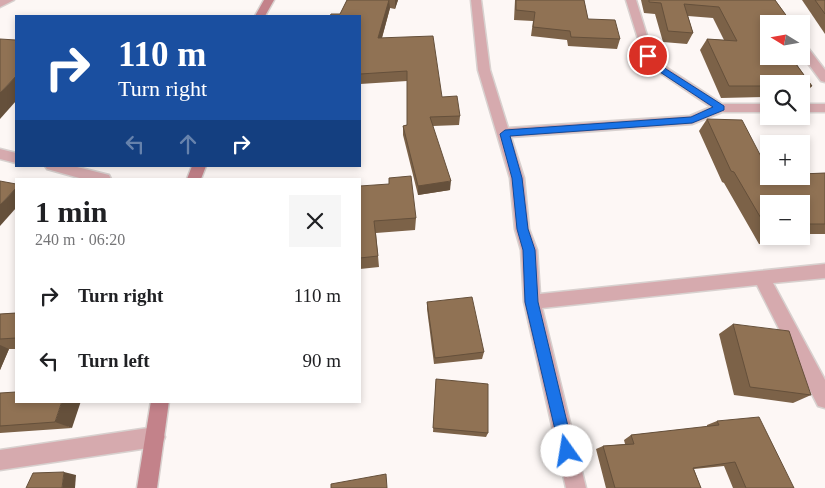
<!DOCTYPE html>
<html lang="en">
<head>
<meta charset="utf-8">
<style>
	body { margin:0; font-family:Georgia,serif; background:#f6f6f6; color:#202124; height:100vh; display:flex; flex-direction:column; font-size:19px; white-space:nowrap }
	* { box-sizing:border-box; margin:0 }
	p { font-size:16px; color:#757577 }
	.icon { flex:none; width:28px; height:28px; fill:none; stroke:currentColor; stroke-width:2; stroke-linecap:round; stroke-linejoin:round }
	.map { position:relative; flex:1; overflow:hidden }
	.panel { position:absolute; left:15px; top:178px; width:346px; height:225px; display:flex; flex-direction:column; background:#fff; border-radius:0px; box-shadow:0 2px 8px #0003 }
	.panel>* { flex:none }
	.guide { position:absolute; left:15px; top:15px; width:346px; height:152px; border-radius:0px; box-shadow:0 2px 8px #0003; background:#1a4fa0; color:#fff; overflow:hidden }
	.needle { width:32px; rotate:281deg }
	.tools { position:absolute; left:760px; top:15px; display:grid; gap:10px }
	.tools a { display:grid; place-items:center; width:50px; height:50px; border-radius:0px; background:#fff; box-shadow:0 2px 8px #0003; font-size:25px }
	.pin { position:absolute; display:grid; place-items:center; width:42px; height:42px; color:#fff; margin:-21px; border:2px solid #fff; border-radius:50%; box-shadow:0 1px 5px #0007 }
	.me { position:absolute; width:55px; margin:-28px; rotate:347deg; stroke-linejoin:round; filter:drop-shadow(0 0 4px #0008) }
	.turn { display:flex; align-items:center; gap:18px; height:105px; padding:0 20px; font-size:22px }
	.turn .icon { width:65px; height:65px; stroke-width:2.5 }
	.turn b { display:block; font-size:35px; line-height:42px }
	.lanes { display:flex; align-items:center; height:48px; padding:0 20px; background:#0003; justify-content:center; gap:25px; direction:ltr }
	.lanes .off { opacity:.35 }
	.round { display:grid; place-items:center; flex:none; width:52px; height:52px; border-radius:0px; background:#f6f6f6 }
	.headline { display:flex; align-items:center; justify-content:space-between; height:85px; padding:0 20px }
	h1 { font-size:30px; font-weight:700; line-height:38px }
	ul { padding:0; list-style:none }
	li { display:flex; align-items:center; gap:15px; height:65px; padding:0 20px }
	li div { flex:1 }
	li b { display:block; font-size:19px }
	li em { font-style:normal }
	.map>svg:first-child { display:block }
</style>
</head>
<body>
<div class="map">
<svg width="825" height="488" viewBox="0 0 825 488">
	<rect width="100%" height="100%" fill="#fdf7f5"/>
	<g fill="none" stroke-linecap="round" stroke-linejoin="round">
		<g stroke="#d8d1cf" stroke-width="3">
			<g id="street">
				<path d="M0 0H14L0 7Z"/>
				<path d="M471 0H481L490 70 508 128 690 116 711 107 659 72 644 58 626 0H636L653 55 667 68 722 104H769V112H722L692 124 511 137 524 178 529 229 537 250 540 294 825 264V278L773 283 825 380V408L818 406 757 285 542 308 586 488H566L524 302 521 250 515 229 510 178 478 70Z"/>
				<path d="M801 43 805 44 825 70V82L821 81 801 54Z"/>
				<rect x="801" y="104" width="24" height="8"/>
				<path d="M0 149 16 153V163L0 159Z"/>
				<path d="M45 166H73L109 175 111 179H83L47 169Z"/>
				<path d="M155 427 162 430 165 437 162 444 155 447 0 470V450Z"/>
			</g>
		</g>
		<g stroke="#d8d1cf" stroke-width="3">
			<g id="secondary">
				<path d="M264 0H274L265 16H255Z"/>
				<path d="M192 166H206L201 179H187Z"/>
				<path d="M151 401H169L157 488H137Z"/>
			</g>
		</g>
		<use href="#street" fill="#d6aaae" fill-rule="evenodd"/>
		<use href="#secondary" fill="#c3828a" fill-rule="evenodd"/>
	</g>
	<g fill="#7c6248" fill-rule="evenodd">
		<path d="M347 0H398L395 9 390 8 382 38 460 116 459 125 433 126 450 190 418 195 403 135V126L407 125V81L360 84V16L340 14Z"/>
		<path d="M515 0H584L588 19 620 39 617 49 568 46 567 40 531 36 533 21 514 20Z"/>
		<path d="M641 0H775L791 22 790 24H769V56H791L812 86 802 97H801V84H769V97L721 98 700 50 707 39 724 40 713 18 688 16 693 33 687 44 663 42 655 14 644 13Z"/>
		<path d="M802 0H825V34Z"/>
		<path d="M707 119 769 176 825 173V234H806L795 243 759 244 724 183 722 182 699 131ZM769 204H801V236H769Z"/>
		<path d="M360 186 416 218 415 230 376 233 379 267 360 269Z"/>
		<path d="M427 302 484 352 482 359 434 364 427 309Z"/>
		<path d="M16 313V349H9L0 370V314Z"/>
		<path d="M733 324 811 395 793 403 734 395 719 334Z"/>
		<path d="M436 379 488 433 486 437 433 432Z"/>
		<path d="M0 393 72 428 0 433Z"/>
		<path d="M717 421 794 488H733L724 466 694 469 701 488H606L596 449 603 446 625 444 624 440 631 435 707 427V425Z"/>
	</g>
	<g fill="#65503b">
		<path d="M389 0 390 8 379 48 378 38Z"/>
		<path d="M395 0H398L395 9Z"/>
		<path d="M16 76V101L0 119V93Z"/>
		<path d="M451 181 450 190 418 195V186Z"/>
		<path d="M16 188V208L0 226V205Z"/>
		<path d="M0 345 9 349 0 370Z"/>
		<path d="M62 401H81L72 428 55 422Z"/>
		<path d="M64 472 76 475 75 488H62Z"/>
	</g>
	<g fill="#907254" stroke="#65503b">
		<path d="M347 0H389L378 38 433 36 442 97 457 96 460 116 430 117 451 181 418 186 403 126 407 125V71L360 74V16H330L331 14H340Z"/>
		<path d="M516 0H584L588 19 615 20 620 39 571 37 570 31 533 27 535 12 516 10Z"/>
		<path d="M649 0H775L791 22 782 21 783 24H769V56H790L812 86H801V84H769V86H729L707 39 737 41 719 7 684 4 693 33 668 31 661 3 649 2Z"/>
		<path d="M815 0H825V14Z"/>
		<path d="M0 39 16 40V76L0 93Z"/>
		<path d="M707 119 742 120 769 172V176H801V174L825 173V224H801V204H769V232L734 172 731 171Z"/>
		<path d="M411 176 416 218 374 221 378 256 360 258V186L389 184V178Z"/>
		<path d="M0 181 16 184V188L0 205Z"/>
		<path d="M801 224 807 233H801Z"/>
		<path d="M472 297 484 352 435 358 427 302Z"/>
		<path d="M16 313V338L0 339V314Z"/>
		<path d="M733 324 789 331 811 395 750 387Z"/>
		<path d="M436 379 488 384V433L433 428Z"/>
		<path d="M16 392V401H62L55 422 0 426V393Z"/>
		<path d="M759 417 794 488H746L735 462 693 468 701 488H615L603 446 634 444 631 435 719 425 717 421Z"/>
		<path d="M64 472 62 488H26L33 473Z"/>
		<path d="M386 474 387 488H331V484Z"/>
	</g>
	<path fill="#1a73e8" stroke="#114b97" d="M645 54H651L666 69 724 106V110L692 123 510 136 522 178 528 229 535 250 538 302 574 451 572 456 567 458 562 456 560 451 525 302 523 250 517 229 512 178 500 134 505 130 691 117 713 107 660 72 645 58Z"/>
</svg>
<div class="tools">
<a><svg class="needle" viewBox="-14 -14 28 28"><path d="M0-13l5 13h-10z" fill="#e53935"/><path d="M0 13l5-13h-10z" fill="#757577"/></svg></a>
<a><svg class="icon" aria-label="search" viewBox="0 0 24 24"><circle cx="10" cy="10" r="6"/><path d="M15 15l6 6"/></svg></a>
<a>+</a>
<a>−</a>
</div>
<div class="pin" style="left:648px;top:56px;background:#d93025"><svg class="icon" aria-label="arrive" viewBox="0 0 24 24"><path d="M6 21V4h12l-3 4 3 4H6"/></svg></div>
<svg class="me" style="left:567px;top:451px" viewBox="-20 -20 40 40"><circle r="19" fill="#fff"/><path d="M0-13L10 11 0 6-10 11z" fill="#1a73e8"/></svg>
<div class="guide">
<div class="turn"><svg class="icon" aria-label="right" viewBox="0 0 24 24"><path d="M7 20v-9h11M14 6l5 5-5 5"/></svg><div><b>110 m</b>Turn right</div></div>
<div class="lanes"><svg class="icon off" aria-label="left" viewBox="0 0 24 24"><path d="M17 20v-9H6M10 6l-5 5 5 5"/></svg><svg class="icon off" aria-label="ahead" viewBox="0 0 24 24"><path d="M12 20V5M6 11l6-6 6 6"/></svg><svg class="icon" aria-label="right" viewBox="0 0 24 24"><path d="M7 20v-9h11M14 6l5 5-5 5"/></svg></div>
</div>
<section class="panel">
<div class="headline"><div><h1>1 min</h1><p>240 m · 06:20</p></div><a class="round"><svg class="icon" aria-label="close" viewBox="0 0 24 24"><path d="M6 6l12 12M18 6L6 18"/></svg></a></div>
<ul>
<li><svg class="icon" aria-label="right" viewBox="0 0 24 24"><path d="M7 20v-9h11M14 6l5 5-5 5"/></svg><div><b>Turn right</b></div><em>110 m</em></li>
<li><svg class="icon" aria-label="left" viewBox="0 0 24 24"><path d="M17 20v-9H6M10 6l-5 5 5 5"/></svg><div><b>Turn left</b></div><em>90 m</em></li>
</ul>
</section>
</div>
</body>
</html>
